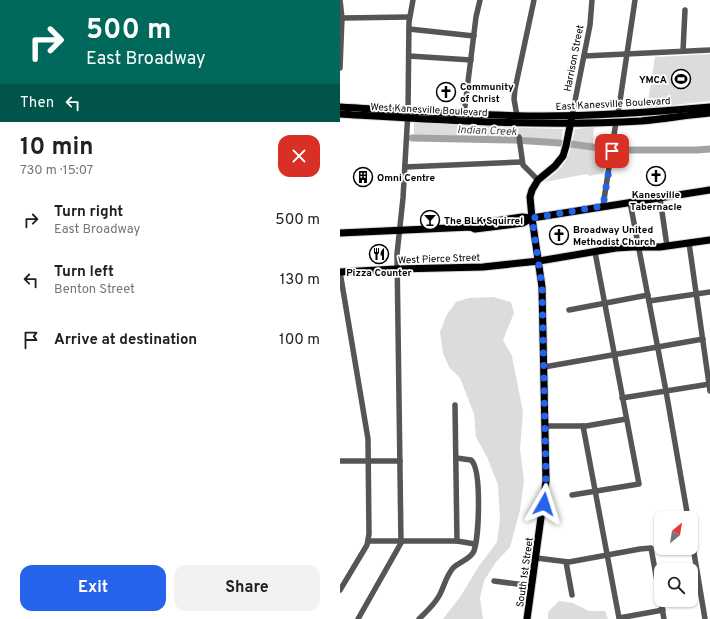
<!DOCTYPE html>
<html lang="en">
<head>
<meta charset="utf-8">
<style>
	body { margin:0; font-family:Overpass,sans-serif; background:#f2f2f2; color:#202124; height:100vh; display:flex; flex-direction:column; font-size:15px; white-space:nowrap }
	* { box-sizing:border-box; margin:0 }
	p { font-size:13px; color:#757577 }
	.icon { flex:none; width:22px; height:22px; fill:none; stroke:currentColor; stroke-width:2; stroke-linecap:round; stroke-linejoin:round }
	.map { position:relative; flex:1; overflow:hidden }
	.panel { display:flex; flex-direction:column; background:#fff; width:340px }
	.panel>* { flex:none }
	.banner { background:#00695c; color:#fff; overflow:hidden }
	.needle { width:26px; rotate:30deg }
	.controls { position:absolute; left:314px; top:511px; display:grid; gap:8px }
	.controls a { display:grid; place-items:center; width:44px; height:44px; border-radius:8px; background:#fff; box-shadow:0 1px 3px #0004; font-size:20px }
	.pin { position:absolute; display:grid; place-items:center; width:34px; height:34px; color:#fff; margin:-17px; border-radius:8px; box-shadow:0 2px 6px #0006 }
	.me { position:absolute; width:44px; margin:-22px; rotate:6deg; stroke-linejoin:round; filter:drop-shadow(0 0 3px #0008) }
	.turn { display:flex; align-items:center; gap:14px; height:84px; padding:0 20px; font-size:18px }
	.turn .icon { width:52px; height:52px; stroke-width:2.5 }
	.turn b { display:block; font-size:28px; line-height:34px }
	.then { display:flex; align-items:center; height:38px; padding:0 20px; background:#0003; gap:8px; font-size:15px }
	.round { display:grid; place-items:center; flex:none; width:42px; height:42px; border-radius:12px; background:#f2f2f2 }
	.headline { display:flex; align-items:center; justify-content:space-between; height:68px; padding:0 20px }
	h1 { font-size:24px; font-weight:700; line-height:30px }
	.button { display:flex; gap:8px; margin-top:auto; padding:8px 20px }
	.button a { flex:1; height:46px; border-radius:12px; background:#2563eb; color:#fff; font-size:16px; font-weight:700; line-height:46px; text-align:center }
	.button a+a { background:#f2f2f2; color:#202124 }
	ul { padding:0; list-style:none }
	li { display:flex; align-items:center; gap:12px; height:60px; padding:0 20px }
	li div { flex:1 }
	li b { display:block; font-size:15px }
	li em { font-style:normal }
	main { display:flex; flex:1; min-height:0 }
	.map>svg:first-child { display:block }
</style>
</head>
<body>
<main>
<section class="panel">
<div class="banner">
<div class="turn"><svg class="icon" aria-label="right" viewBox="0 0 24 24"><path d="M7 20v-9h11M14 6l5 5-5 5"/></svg><div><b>500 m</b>East Broadway</div></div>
<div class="then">Then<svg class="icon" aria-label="left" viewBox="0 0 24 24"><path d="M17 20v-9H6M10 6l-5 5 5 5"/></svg></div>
</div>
<div class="headline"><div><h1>10 min</h1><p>730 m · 15:07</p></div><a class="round" style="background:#d93025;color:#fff"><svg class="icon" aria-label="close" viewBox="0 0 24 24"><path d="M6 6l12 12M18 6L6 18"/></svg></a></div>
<ul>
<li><svg class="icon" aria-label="right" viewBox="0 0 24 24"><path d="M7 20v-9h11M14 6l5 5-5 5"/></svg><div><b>Turn right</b><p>East Broadway</p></div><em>500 m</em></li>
<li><svg class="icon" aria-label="left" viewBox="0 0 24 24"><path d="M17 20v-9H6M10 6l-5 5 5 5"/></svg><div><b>Turn left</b><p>Benton Street</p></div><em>130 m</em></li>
<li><svg class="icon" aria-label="arrive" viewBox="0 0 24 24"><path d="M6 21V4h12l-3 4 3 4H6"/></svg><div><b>Arrive at destination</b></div><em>100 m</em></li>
</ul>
<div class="button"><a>Exit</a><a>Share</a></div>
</section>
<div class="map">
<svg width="370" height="619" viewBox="0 0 370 619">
	<rect width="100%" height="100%" fill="#fff"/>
	<g fill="#dcdcdc">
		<path d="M370 54V101L307 108 315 57Z"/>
		<path d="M74 122 187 128 223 129 221 145 183 140H74Z"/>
		<path d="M254 127 253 144 266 146 264 159 266 160 264 173 250 176 247 174 204 182C229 163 229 158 235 129Z"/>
		<path d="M153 297 171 302 174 313 163 340 172 356 183 412 180 449 184 481 180 510 170 547 156 562 144 581 140 598 143 619H103L120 597 139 566 157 542 160 519 158 485 147 457 136 437 134 414 120 378 109 367 103 353 100 332 106 316 116 302 129 298Z"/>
		<path d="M219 601 233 603 249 611H265L268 619H208V612Z"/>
	</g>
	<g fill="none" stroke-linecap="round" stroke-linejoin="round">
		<g stroke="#a3a3a3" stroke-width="7">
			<path d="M72 138 174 140 220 143"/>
			<path d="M231 144 267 149"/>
			<path d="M277 150H357L370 149"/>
		</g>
		<g stroke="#dbdbdb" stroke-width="9">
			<g id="major">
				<path d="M0 107C68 111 136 116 203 116 259 116 314 112 370 107"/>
				<path d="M0 114C100 120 200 127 301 121 324 119 347 115 370 113"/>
				<path d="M131 227 135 224 182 217 192 218 370 190"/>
				<path d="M0 233 131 227 135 229 183 223 192 218"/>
				<path d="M0 272 57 269 143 267 199 261 276 248 293 247H320L370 240"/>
				<path d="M187 619 206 481 202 287 192 218 190 197 192 190 198 180 215 166 223 156 226 146 232 116"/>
			</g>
		</g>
		<g stroke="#555" stroke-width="5.5">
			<path d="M2 18 69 17"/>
			<path d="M69 29 134 36"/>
			<path d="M343 51 345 10"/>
			<path d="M69 56 131 60"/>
			<path d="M244 56 370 50"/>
			<path d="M0 68 2 18 0 0"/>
			<path d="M124 114 136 17 140 0"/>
			<path d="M278 114 295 0"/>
			<path d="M177 116 174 99 175 89 194 0"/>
			<path d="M232 116 250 25 252 0"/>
			<path d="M179 137 183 165 198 180"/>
			<path d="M65 167 182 162"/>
			<path d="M320 198 327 246"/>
			<path d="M290 202 326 391 348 518"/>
			<path d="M263 206 276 122"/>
			<path d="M349 243 370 391"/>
			<path d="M0 272 28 439 29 534 27 545 0 590"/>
			<path d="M309 301 370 292"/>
			<path d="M229 310 308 295"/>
			<path d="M204 367 363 339"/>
			<path d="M282 398 370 384"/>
			<path d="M115 405 117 541"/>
			<path d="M205 426H246L286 419"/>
			<path d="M243 426 279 618 323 610"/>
			<path d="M0 461H60"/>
			<path d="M232 495 299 484 255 252"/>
			<path d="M351 535 365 619"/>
			<path d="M29 541H117L135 544"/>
			<path d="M196 558 229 562 300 549 311 548 324 619"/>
			<path d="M226 562 232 595"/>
			<path d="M154 581 192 586"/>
			<path d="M18 619 61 543 57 254 63 198 68 111 69 22 73 0"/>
			<path d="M79 619C86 612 94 605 99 596 104 587 106 576 113 568 119 562 131 559 134 551 139 536 142 469 131 460L116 458"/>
		</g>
		<use href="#major" stroke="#000" stroke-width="7"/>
	</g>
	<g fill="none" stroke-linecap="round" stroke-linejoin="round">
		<path stroke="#2563eb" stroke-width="7" stroke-dasharray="0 12.6" d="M204 504 206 481 202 287 192 218 263 206 272 151"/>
	</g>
	<defs>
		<g id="stadium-ring" transform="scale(1)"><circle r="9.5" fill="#fff" stroke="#000" stroke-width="1.5"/><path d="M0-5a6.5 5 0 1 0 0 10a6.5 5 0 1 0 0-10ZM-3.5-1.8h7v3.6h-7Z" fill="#000"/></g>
		<g id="church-ring" transform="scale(1)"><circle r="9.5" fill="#fff" stroke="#000" stroke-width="1.5"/><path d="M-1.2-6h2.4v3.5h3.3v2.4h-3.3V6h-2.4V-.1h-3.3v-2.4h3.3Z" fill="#000"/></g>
		<g id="building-ring" transform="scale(1)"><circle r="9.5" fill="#fff" stroke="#000" stroke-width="1.5"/><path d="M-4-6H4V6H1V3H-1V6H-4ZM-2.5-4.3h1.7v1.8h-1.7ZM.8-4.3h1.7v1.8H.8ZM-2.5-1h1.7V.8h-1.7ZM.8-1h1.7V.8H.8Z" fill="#000"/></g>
		<g id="bar-ring" transform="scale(1)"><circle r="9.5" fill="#fff" stroke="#000" stroke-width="1.5"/><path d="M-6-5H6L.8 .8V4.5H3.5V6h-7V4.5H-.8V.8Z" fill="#000"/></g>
		<g id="restaurant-ring" transform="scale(1)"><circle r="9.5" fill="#fff" stroke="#000" stroke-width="1.5"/><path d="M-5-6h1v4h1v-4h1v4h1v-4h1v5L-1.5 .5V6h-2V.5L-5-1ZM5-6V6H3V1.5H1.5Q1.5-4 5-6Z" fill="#000"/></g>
	</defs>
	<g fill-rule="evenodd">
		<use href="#stadium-ring" x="341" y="79"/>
		<use href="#church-ring" x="106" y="92"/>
		<use href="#church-ring" x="316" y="176"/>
		<use href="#building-ring" x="23" y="177"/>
		<use href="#bar-ring" x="90" y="220"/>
		<use href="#church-ring" x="219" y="235"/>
		<use href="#restaurant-ring" x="39" y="254"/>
	</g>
	<g text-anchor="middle" stroke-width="3.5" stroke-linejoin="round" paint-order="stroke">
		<g font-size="10" fill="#000" stroke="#fff">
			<text transform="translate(233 58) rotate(-79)" y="4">Harrison Street</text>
			<text transform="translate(273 103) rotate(-3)" y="4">East Kanesville Boulevard</text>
			<text transform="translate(89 109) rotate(3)" y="4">West Kanesville Boulevard</text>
			<text transform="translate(99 258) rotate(-2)" y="4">West Pierce Street</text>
			<text transform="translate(184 572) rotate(-82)" y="4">South 1st Street</text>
		</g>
		<g font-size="10" font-weight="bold" fill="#000" stroke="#fff" text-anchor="start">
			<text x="327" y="83" text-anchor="end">YMCA</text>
			<text x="120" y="90">Community<tspan x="120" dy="12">of Christ</tspan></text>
			<text x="37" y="181">Omni Centre</text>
			<text x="316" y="198" text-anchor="middle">Kanesville<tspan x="316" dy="12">Tabernacle</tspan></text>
			<text x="104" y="224">The BLK Squirrel</text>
			<text x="233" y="233">Broadway United<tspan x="233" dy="12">Methodist Church</tspan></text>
			<text x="39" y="276" text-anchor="middle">Pizza Counter</text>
		</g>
		<g font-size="11" font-style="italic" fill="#444" stroke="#fff">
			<text transform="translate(147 130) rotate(2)" y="4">Indian Creek</text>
		</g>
	</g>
</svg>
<div class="controls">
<a><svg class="needle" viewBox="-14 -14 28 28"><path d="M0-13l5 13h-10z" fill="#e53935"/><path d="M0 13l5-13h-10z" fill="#757577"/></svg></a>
<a><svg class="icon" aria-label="search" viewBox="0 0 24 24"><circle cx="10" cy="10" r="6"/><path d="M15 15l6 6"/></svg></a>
</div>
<div class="pin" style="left:272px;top:151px;background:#d93025"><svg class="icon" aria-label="arrive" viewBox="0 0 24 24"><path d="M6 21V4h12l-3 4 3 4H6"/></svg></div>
<svg class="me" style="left:204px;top:504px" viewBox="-20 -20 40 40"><path d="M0-17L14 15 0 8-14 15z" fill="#2563eb" stroke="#fff" stroke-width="4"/></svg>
</div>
</main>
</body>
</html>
